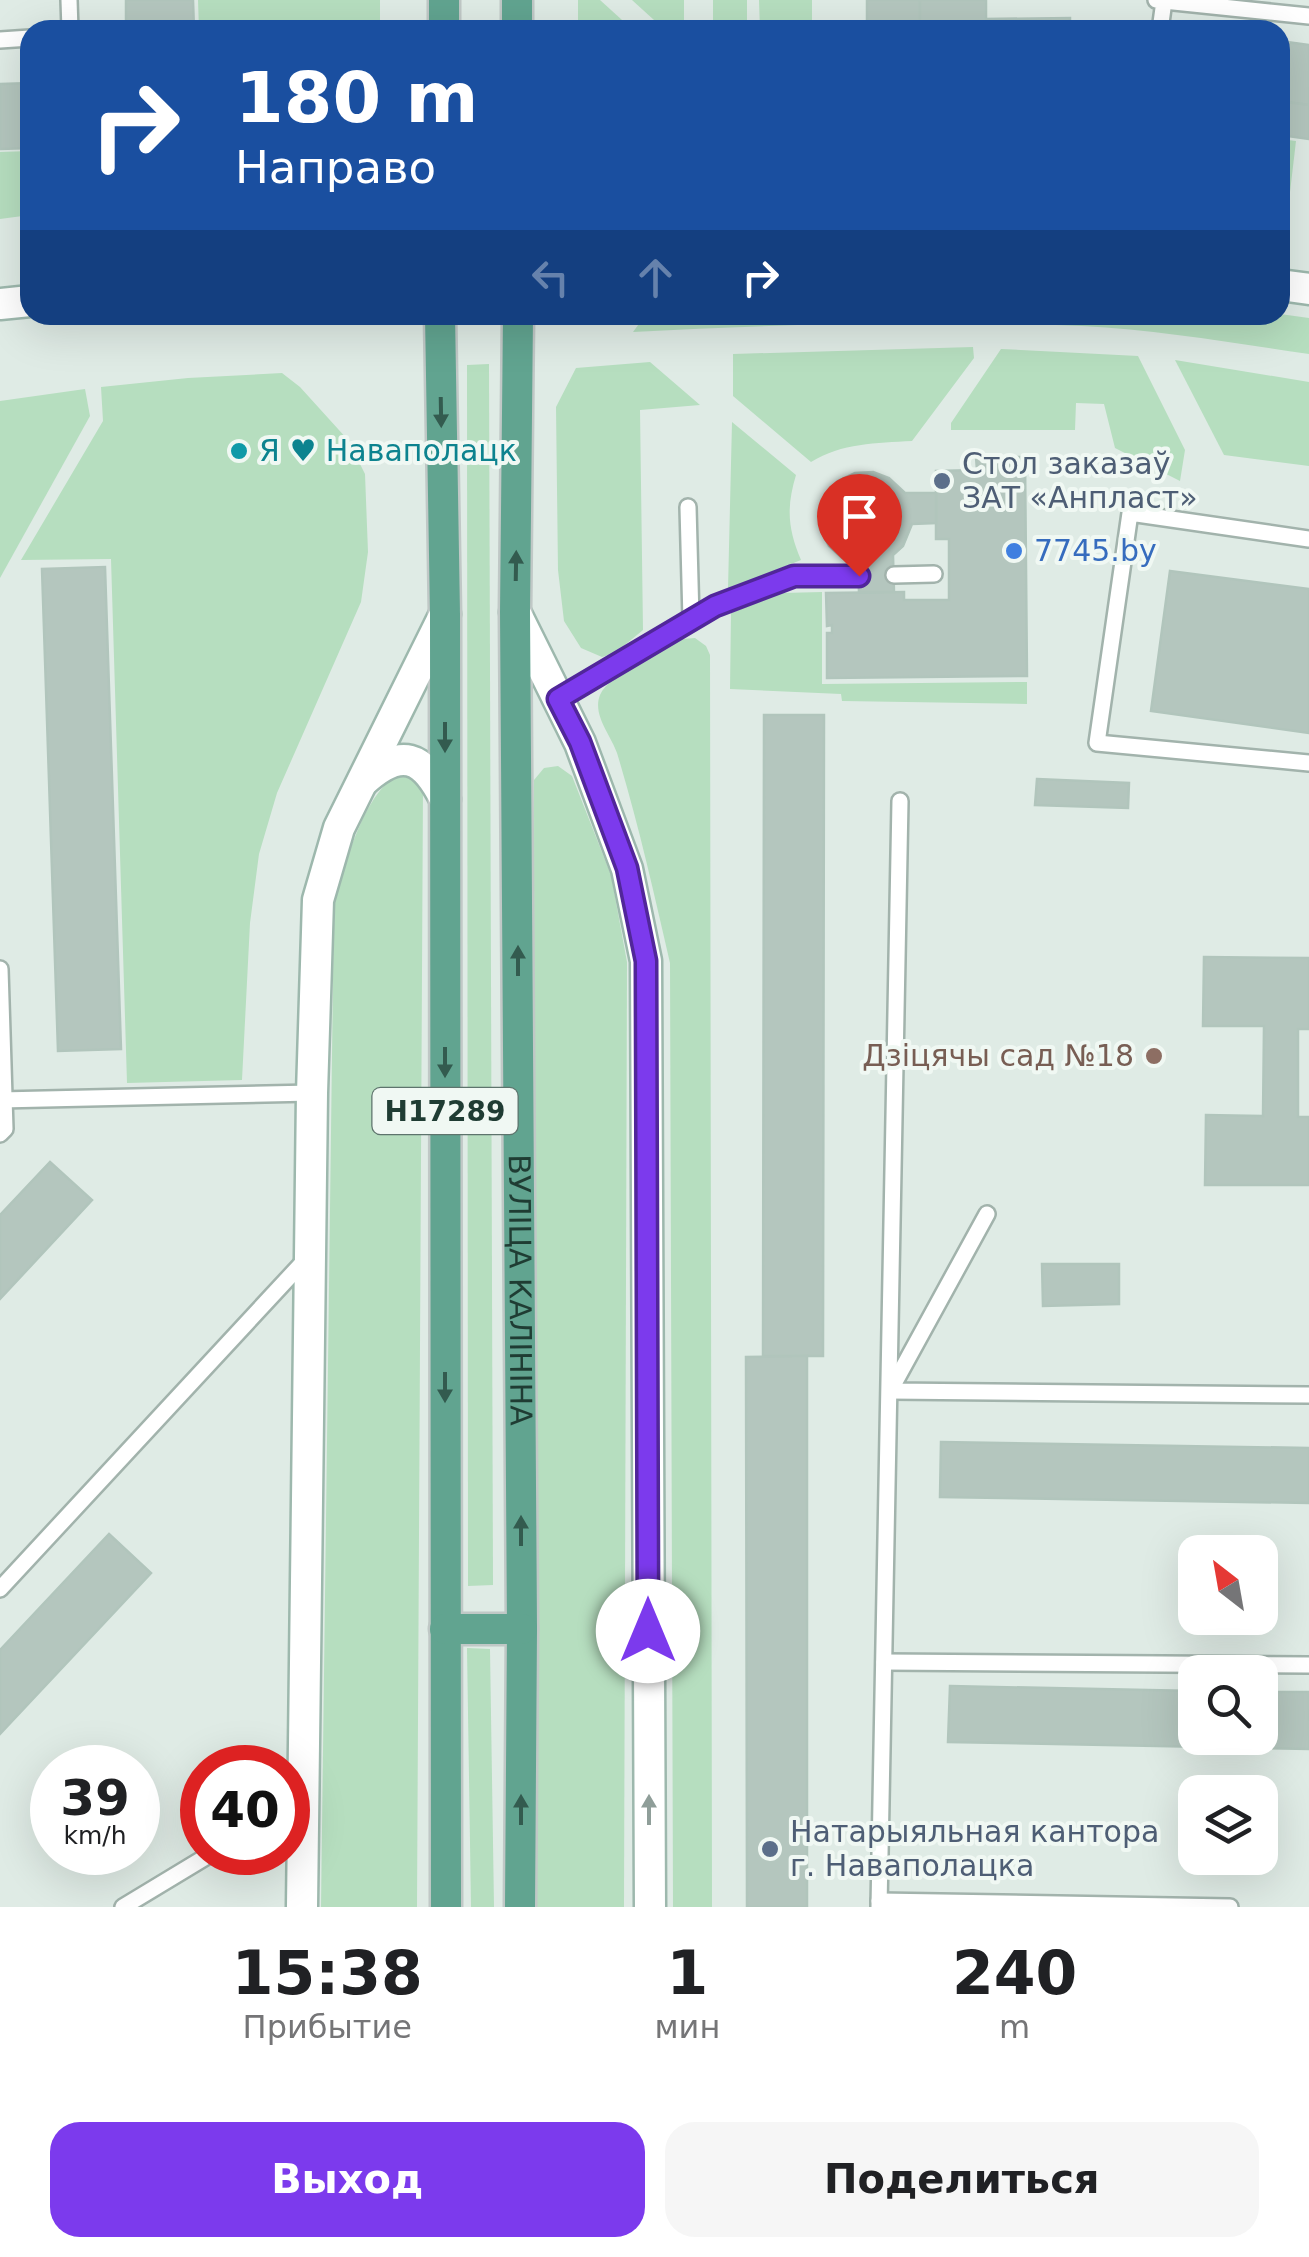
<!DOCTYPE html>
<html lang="ru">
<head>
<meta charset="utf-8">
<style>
	body { margin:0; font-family:"DejaVu Sans",sans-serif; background:#f6f6f6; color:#202124; height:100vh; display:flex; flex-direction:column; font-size:38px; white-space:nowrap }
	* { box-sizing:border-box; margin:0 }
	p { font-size:32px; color:#757577 }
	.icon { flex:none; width:55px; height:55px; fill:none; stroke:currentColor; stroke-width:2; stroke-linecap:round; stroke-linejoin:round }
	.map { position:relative; height:1907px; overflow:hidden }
	.drawer { display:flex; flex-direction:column; background:#fff; flex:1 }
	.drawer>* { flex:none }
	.guide { position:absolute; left:20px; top:20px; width:1270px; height:305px; border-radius:30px; box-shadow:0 10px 40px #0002; background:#1a4fa0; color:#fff; overflow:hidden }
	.needle { width:65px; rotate:329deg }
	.buttons { position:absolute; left:1178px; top:1535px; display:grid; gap:20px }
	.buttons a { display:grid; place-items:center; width:100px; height:100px; border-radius:20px; background:#fff; box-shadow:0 10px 40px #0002; font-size:50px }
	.speed { position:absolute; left:30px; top:1745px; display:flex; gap:20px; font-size:50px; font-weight:700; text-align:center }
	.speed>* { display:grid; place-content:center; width:130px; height:130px; border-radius:50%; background:#fff; box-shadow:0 10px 40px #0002; line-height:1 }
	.speed small { font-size:25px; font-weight:400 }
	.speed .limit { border:15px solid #d22; background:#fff; color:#111 }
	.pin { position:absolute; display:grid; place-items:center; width:85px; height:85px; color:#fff; margin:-102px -42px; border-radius:50% 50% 50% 0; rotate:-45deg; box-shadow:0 0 10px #0007 }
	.pin .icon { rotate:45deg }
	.me { position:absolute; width:110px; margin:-55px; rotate:0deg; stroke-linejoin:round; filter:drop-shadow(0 0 8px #0008) }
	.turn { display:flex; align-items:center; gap:35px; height:210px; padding:0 50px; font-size:45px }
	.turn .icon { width:130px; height:130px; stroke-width:2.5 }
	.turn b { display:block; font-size:70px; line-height:85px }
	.lanes { display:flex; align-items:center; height:95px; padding:0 50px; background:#0003; justify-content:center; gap:50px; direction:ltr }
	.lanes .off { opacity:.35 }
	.eta { display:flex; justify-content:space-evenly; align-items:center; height:170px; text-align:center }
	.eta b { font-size:60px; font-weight:600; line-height:70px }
	.action { display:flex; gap:20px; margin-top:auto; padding:20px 50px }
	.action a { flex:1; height:115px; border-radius:30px; background:#7c3aed; color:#fff; font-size:40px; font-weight:600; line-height:115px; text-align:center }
	.action a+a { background:#f6f6f6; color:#202124 }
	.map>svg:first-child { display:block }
</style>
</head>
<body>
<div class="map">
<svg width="1309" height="1907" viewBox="0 0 1309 1907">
	<rect width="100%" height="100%" fill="#dfebe5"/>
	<g fill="#b6debf">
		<path d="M198 0H380V30H199Z"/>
		<path d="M578 0H600L633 30H578Z"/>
		<path d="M632 0H684V30H665Z"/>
		<rect x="713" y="0" width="34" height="30"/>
		<path d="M759 0H812V30H760Z"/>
		<path d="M1280 139 1296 141 1290 192 1280 191Z"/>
		<path d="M30 151V215L0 219V152Z"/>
		<path d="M1280 314 1309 318V354C1234 343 1158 330 1082 326 932 320 783 324 633 332L644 317 677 315Z"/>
		<path d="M973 347 974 358 912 441C876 443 842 443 811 462L733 396V354Z"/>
		<path d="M1001 349 1138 356 1185 450 1180 481 1115 448 1104 404 1076 403 1075 430H951V423Z"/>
		<path d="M1175 360 1309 382V466L1224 455Z"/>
		<path d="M650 362 700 405 640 410 643 630 615 653 602 657 581 648 564 621 558 570 556 407 576 368Z"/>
		<path d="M489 364 493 1585 468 1586 467 365Z"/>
		<path d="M282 373 300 387 348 440 365 474 368 552 361 602 277 793 259 854 250 923 242 1080 127 1083 111 559 21 560 103 421 101 387 188 378Z"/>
		<path d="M85 389 90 416 0 578V401Z"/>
		<path d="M732 422 796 475C786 508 788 529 801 560L728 589Z"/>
		<path d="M822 592V684L1027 682V704L842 701 841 694 730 689 731 613 782 593Z"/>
		<path d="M695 638 706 646 710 655 712 1907H673L670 963C654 893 638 822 617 753 611 735 592 715 600 695 609 674 662 651 682 639Z"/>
		<path d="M558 766 572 776 611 875 627 962 624 1907H535L534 780 544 768Z"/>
		<path d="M397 774H412L423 786 417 1907H321L334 900C347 860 362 799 397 774Z"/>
		<path d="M467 1648 490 1649 494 1907H471Z"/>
	</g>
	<g fill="#b4c6be" stroke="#b1c5bc" stroke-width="2.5">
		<path d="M126 0H193L194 30H126Z"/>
		<rect x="867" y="0" width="53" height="30"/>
		<rect x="920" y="0" width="66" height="30"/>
		<path d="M1070 18V30H986V19Z"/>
		<path d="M1280 41 1309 45V105L1280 101Z"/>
		<path d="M30 83V148L0 149V84Z"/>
		<path d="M1280 101 1309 105V139L1280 135Z"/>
		<path d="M976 457H1025L1027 676 827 678V633H832V625L827 626 826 593 904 592V600H949V539H936V471L977 470Z"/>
		<path d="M873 472 889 478 905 493H936V523L912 524 903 546 893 555 894 592H859L858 564 842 558 829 546 820 529V512L825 495 838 481 855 473Z"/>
		<path d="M105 567 121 1049 58 1051 42 569Z"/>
		<path d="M1170 571 1309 589V733L1151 711Z"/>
		<path d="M764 715H824L823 1356H763Z"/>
		<path d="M1037 779 1129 783 1128 808 1035 805Z"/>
		<path d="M1204 957 1309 958V1029H1298V1117H1309V1185H1205L1206 1115 1263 1116 1264 1026H1203Z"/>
		<path d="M50 1162 92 1200 0 1299V1215Z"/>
		<path d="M1042 1264H1119V1304L1043 1306Z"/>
		<path d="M807 1356V1907H747L746 1357Z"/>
		<path d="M941 1442 1309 1448V1503L940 1497Z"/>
		<path d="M109 1534 151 1573 0 1734V1650Z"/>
		<path d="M950 1686 1195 1691V1738H1260V1692H1309V1749L948 1742Z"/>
	</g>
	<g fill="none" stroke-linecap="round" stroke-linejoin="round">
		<g stroke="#a2b3ac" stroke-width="20">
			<g id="lane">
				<path d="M69 0 70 30"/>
				<path d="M1156 0 1164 1 1160 30"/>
				<path d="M1164 1 1309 16"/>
				<path d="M0 40 30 38"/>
				<path d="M688 507 691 619"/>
				<path d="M1309 539 1130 513 1097 743 1309 763"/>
				<path d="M894 575 934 574"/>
				<path d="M558 699 715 606 794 576H859"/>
				<path d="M0 969 5 1129 0 1134"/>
				<path d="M0 1100 312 1093"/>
				<path d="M987 1214 890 1391 1309 1395"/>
				<path d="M0 1589 306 1259"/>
				<path d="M884 1662 1309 1665"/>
				<path d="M879 1901 1230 1907"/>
				<path d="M123 1907 214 1852"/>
				<path d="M879 1907 900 801"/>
			</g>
		</g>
		<g stroke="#9db8ad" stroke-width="35">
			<g id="secondary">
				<path d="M1280 285 1309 289"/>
				<path d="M0 304 30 301"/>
				<path d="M515 612 580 743 627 869 646 961 650 1907"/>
				<path d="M363 781C401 747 423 755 445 799"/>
				<path d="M302 1907 312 1093 318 900 339 828 445 614"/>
			</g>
		</g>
		<g stroke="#c0c8c6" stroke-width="35">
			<g id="primary">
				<path d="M444 0V30"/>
				<path d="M517 30V0"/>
				<path d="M440 315 445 614 446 1907"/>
				<path id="s1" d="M518 315 515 612 522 1629 520 1907"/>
				<path d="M445 1629H522"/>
			</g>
		</g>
		<use href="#lane" stroke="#fff" stroke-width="15"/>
		<use href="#secondary" stroke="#fff" stroke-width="30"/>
		<use href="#primary" stroke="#61a490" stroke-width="30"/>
	</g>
	<defs><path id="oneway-solid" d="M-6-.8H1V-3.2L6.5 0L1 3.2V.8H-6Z" transform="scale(2.5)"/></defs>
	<g fill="#335b4f">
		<use href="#oneway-solid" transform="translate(441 412) rotate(89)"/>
		<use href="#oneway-solid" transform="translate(516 566) rotate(-89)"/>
		<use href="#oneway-solid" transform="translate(445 737) rotate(90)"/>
		<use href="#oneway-solid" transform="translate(518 961) rotate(-90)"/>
		<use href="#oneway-solid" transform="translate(445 1062) rotate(90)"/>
		<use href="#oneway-solid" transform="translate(445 1387) rotate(90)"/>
		<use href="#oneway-solid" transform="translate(521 1531) rotate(-90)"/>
		<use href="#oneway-solid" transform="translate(521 1810) rotate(-90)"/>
	</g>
	<use fill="#8f9e99" href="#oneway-solid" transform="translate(649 1810) rotate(-90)"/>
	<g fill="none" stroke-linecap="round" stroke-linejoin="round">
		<g stroke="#51269a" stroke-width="25">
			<path id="route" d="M648 1631 646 961 627 868 580 742 558 699 715 606 794 576H859"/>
		</g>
		<use href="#route" stroke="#7c3aed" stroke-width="18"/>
	</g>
	<circle fill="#0f9aa8" stroke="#f0f8f3" stroke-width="4" cx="239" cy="451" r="10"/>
	<g fill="#5c6f8a" stroke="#f0f8f3" stroke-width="4">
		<circle cx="942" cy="481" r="10"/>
		<circle cx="770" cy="1849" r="10"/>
	</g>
	<circle fill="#3f7fe0" stroke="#f0f8f3" stroke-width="4" cx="1014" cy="551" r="10"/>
	<circle fill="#8d6e63" stroke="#f0f8f3" stroke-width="4" cx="1154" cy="1056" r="10"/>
	<g text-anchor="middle" stroke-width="8" stroke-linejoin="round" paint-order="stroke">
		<rect fill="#f0f8f3" stroke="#5e746d" stroke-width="2.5" x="372.5" y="1088" width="145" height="46" rx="8"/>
		<g font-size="28" font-weight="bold" fill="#1f3c33">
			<text x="445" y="1121">Н17289</text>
		</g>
		<g font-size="30" fill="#0d838f" stroke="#f0f8f3" text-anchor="start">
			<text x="259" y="461">Я ♥ Наваполацк</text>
		</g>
		<g font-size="30" fill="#4e5e75" stroke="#f0f8f3" text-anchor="start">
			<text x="962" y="474">Стол заказаў<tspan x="962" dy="34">ЗАТ «Анпласт»</tspan></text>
			<text x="790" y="1842">Натарыяльная кантора<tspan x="790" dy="34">г. Наваполацка</tspan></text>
		</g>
		<g font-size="30" fill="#366cbe" stroke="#f0f8f3" text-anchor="start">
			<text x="1034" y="561">7745.by</text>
		</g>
		<g font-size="30" fill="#785e54" stroke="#f0f8f3" text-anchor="end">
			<text x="1134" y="1066">Дзіцячы сад №18</text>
		</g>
		<g font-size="30" fill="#1f3c33" stroke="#f0f8f3">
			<text dy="10" stroke="none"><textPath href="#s1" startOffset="975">ВУЛІЦА КАЛІНІНА</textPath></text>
		</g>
	</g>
</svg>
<div class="buttons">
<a><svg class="needle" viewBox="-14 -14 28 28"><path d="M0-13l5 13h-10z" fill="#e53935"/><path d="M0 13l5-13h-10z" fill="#757577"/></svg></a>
<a><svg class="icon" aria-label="search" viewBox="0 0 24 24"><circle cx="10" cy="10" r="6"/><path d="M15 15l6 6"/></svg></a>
<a><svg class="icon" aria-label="layers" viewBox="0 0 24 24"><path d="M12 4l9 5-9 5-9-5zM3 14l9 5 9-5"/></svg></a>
</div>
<div class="speed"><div>39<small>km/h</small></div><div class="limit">40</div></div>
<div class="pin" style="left:859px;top:576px;background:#d93025"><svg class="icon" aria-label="arrive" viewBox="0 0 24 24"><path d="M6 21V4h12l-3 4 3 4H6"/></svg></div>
<svg class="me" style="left:648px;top:1631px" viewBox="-20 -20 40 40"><circle r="19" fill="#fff"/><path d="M0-13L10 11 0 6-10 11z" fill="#7c3aed"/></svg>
<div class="guide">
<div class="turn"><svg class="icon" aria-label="right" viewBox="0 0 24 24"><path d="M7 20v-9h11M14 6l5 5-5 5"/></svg><div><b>180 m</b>Направо</div></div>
<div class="lanes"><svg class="icon off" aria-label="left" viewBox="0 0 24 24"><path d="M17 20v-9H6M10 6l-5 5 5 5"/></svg><svg class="icon off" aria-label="ahead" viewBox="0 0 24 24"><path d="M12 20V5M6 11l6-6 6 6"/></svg><svg class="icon" aria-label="right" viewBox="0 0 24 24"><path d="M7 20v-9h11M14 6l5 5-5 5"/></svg></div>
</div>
</div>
<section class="drawer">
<div class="eta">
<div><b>15:38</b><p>Прибытие</p></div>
<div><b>1</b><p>мин</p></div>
<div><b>240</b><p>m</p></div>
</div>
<div class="action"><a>Выход</a><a>Поделиться</a></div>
</section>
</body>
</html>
